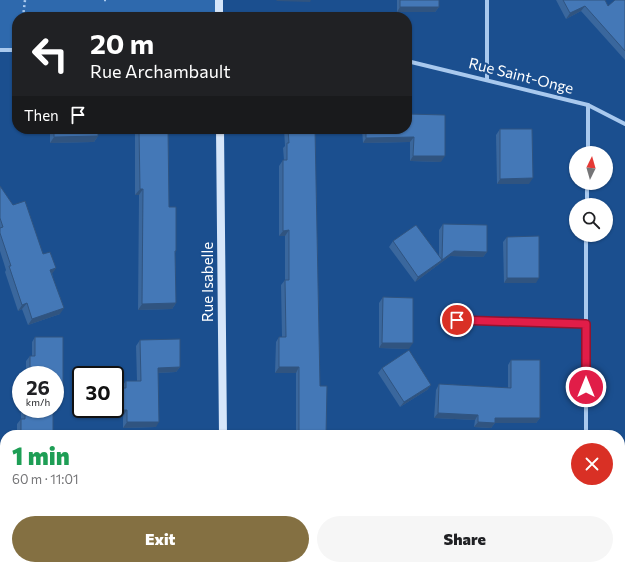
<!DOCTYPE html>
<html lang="en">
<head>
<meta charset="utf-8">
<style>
	body { margin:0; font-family:Commissioner,sans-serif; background:#f6f6f6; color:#202124; height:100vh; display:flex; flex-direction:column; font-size:15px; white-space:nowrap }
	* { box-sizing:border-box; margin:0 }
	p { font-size:13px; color:#757577 }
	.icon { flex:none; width:22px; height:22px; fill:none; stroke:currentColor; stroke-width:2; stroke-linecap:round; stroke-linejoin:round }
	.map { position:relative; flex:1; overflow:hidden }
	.details { position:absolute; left:0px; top:430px; width:625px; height:140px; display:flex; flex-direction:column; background:#fff; border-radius:16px 16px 0 0; box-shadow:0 1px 3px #0004 }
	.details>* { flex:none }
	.hud { position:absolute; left:12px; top:12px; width:400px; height:122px; border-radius:16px; box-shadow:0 1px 3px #0004; background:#202124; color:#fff; overflow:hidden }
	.needle { width:26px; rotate:5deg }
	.fabs { position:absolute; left:569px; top:146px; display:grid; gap:8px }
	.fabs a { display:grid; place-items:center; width:44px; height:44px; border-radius:50%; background:#fff; box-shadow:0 1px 3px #0004; font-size:20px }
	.speed { position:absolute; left:12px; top:366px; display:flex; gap:8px; font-size:20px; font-weight:700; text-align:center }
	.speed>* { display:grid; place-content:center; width:52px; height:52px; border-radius:50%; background:#fff; box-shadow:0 1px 3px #0004; line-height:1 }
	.speed small { font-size:10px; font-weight:400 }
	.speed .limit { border:2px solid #111; border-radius:6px; background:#fff; color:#111 }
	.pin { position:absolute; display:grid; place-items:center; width:34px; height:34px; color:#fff; margin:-17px; border:2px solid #fff; border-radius:50%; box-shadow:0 1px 4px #0007 }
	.me { position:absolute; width:44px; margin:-22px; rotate:0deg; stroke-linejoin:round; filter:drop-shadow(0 0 3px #0008) }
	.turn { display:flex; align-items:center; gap:14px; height:84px; padding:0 12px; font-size:18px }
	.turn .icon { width:52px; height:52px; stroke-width:2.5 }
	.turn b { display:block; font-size:28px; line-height:34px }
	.then { display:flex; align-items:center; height:38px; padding:0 12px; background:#0003; gap:8px; font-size:15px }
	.round { display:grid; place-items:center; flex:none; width:42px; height:42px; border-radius:21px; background:#f6f6f6 }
	.summary { display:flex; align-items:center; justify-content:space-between; height:68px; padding:0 12px }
	h1 { font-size:24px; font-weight:800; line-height:30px; color:#1e9e55 }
	.button { display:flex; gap:8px; margin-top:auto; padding:8px 12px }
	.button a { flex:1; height:46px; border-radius:24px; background:#847042; color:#fff; font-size:16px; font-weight:800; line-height:46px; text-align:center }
	.button a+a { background:#f6f6f6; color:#202124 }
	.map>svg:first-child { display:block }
</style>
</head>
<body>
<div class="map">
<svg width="625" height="570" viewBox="0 0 625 570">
	<rect width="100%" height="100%" fill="#1b4f8f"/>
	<path fill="#2e69ad" d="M0 0H219V17H17V50H0Z"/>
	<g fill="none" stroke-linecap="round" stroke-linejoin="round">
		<g stroke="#a9c9ee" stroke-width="2.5" stroke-dasharray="2 3" stroke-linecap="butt">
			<path d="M104 0H108"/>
			<path d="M23 17 25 0"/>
		</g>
		<g stroke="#a9c9ee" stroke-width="4">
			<path d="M0 50H17"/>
			<path d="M407 61 588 105 625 124"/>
			<path d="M487 79V0"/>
			<path d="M588 153V105"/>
			<path d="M587 205V183"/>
			<path d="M457 320 585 324"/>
			<path d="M586 435V235"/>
			<path d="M587 565V570"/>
		</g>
		<g stroke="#d6e6fa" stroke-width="8">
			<path d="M219 0V17"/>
			<path d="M220 129 223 435"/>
			<path d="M224 565V570"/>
		</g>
	</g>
	<g fill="#3a679d">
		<path d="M397 0H439V7L435 12H397Z"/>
		<path d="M556 0H605L608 6 625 0V60L581 11 566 19Z"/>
		<path d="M407 114 441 162 410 161V142L363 143 362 129H407Z"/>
		<path d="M39 129H168L169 207 176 251 175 253 176 303 172 309 138 310 139 195H135V133H98V136L94 142 50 143V133H39Z"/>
		<path d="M284 129H329L328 131 315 132 320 386 326 435H296V373H275L276 342 279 337H282L281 285 285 280V236H279V166L283 160H284L283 148 285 146Z"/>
		<path d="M500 129 529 184H497L496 135Z"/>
		<path d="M0 186 43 254 56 268 52 273 60 314 28 325 22 309 18 311 5 272 6 270 0 251Z"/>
		<path d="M443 224 487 252 483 257 450 256 415 282 389 247 393 241 439 256V230Z"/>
		<path d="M507 237 536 283H504L503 242Z"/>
		<path d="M383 297 409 349 379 348V303Z"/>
		<path d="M35 337H63V391L59 396H55V375H26V361L30 356H32V342Z"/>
		<path d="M140 340 180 367 176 372 158 373 156 427 123 428V416H111V409H115L122 388V386L126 381H137L136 346Z"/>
		<path d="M511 360 540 418 536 423H495L491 428 474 427 475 420 434 418 436 390 439 384 508 388V365Z"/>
		<path d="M382 368 431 385 427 390 400 407 378 373Z"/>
		<path d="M21 409H53V435H17V424L21 419Z"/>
		<path d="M28 565H65L61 570H28Z"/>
		<path d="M127 565H160V570H126V566Z"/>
		<rect x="295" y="565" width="33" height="5"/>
	</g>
	<g fill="#305480">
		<path d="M277 0H311L310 2 276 1Z"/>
		<path d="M585 6 581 11 566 19 570 13Z"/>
		<path d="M400 7H439L435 12H397Z"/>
		<path d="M42 129H53L50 133H39Z"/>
		<path d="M96 129H138L135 133H94Z"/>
		<path d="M313 129H329L328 131 311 132Z"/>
		<path d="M98 136 94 142 50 143 54 137Z"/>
		<path d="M414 137 410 142 363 143 366 138Z"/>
		<path d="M413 156H445L441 162 410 161Z"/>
		<path d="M533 178 529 184H497L500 179Z"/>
		<path d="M140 189H143L139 195H135Z"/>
		<path d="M289 230 285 236H279L283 231Z"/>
		<path d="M454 251 487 252 483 257 450 256 438 265 442 260Z"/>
		<path d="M442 260 438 265 415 282 418 277Z"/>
		<path d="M56 268 52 274 50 270Z"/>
		<path d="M507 278H539L536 283H504Z"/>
		<path d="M27 303 22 309 18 311 22 305Z"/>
		<path d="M176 303 172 309 138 310 142 304Z"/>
		<path d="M64 308 60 314 28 325 32 319Z"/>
		<path d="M382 343H413L409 349 379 348Z"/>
		<path d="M180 367 176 372 155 373 158 368Z"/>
		<path d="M279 367H299L296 373H275Z"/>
		<path d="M431 385 427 390 400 407 404 402Z"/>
		<path d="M55 391H63L59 396H55Z"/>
		<path d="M115 410H127L123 416H111Z"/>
		<path d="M438 413 478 415 475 420 434 418Z"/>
		<path d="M495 418H540L536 423H495L491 428 474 427 478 422Z"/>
		<path d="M127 422H159L156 427 123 428Z"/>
		<path d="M54 565H65L61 570H50Z"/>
	</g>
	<g fill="#4478b7" stroke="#305480">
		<rect x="400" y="0" width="39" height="7"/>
		<path d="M563 0H605L608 6 615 0H625V51L585 6 570 13Z"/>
		<path d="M407 110V114L445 115V156H413L414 137 366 138V129H407Z"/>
		<path d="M54 129H98V136L54 137Z"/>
		<path d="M139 129H168L169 207H176V251H175L176 303 142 304 143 189H140Z"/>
		<path d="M288 129H315L320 386H327L326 435H299V367H279V337H286L285 280H289V230L283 231V160H287V143H289Z"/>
		<path d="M500 129H532L533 178 500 179Z"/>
		<path d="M0 186 13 205 25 201 43 254 50 252 56 268 50 270 64 308 32 319 27 303 22 305 9 266H11L0 233V228L3 227 0 218Z"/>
		<path d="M443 224 487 225V252L454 251 442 260Z"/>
		<path d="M416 225 442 260 418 277 393 241Z"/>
		<path d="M539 236V278H507V237Z"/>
		<path d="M383 297 413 298V343H382Z"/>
		<path d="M35 337H63V391H55V375H30V356H35Z"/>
		<path d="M180 339V367L158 368 159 422H127V410H115V388H126V381H141L140 340Z"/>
		<path d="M409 350 431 385 404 402 382 368Z"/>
		<path d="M511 360H540V418H495V423L478 422V415L438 413 439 384 511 388Z"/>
		<path d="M25 409H53V435H21V419H25Z"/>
		<path d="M32 565H65H54V570H32Z"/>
		<rect x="130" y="565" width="30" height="5"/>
		<rect x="299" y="565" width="29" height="5"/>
	</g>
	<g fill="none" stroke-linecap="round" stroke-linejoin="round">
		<g stroke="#92132f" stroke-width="10">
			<path id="route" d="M457 320 586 324V387"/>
		</g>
		<use href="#route" stroke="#e11d48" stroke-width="7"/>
	</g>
	<g text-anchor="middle" stroke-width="4" stroke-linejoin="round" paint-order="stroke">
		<g font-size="15" fill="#fff" stroke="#1b4f8f">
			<text transform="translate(521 76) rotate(14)" y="5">Rue Saint-Onge</text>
			<text transform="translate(208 282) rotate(-90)" y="5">Rue Isabelle</text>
		</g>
	</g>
</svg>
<div class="fabs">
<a><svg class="needle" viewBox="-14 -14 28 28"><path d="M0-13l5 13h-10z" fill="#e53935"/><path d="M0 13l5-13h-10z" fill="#757577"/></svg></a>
<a><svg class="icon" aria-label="search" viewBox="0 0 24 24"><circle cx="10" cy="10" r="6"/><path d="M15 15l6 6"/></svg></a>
</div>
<div class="speed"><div>26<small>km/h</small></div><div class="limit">30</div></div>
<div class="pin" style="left:457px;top:320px;background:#d93025"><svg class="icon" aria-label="arrive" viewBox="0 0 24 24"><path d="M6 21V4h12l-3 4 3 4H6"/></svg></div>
<svg class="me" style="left:586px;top:387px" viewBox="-20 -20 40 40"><circle r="17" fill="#e11d48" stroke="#fff" stroke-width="3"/><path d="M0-11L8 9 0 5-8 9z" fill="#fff"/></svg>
<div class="hud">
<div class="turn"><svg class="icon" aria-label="left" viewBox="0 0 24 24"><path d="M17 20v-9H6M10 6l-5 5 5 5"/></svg><div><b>20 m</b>Rue Archambault</div></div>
<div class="then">Then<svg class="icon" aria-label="arrive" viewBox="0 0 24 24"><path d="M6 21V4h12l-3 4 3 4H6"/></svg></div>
</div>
<section class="details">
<div class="summary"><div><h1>1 min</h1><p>60 m · 11:01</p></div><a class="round" style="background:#d93025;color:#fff"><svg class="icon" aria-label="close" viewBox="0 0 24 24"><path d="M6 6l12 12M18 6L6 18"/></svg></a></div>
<div class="button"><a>Exit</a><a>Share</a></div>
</section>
</div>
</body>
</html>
